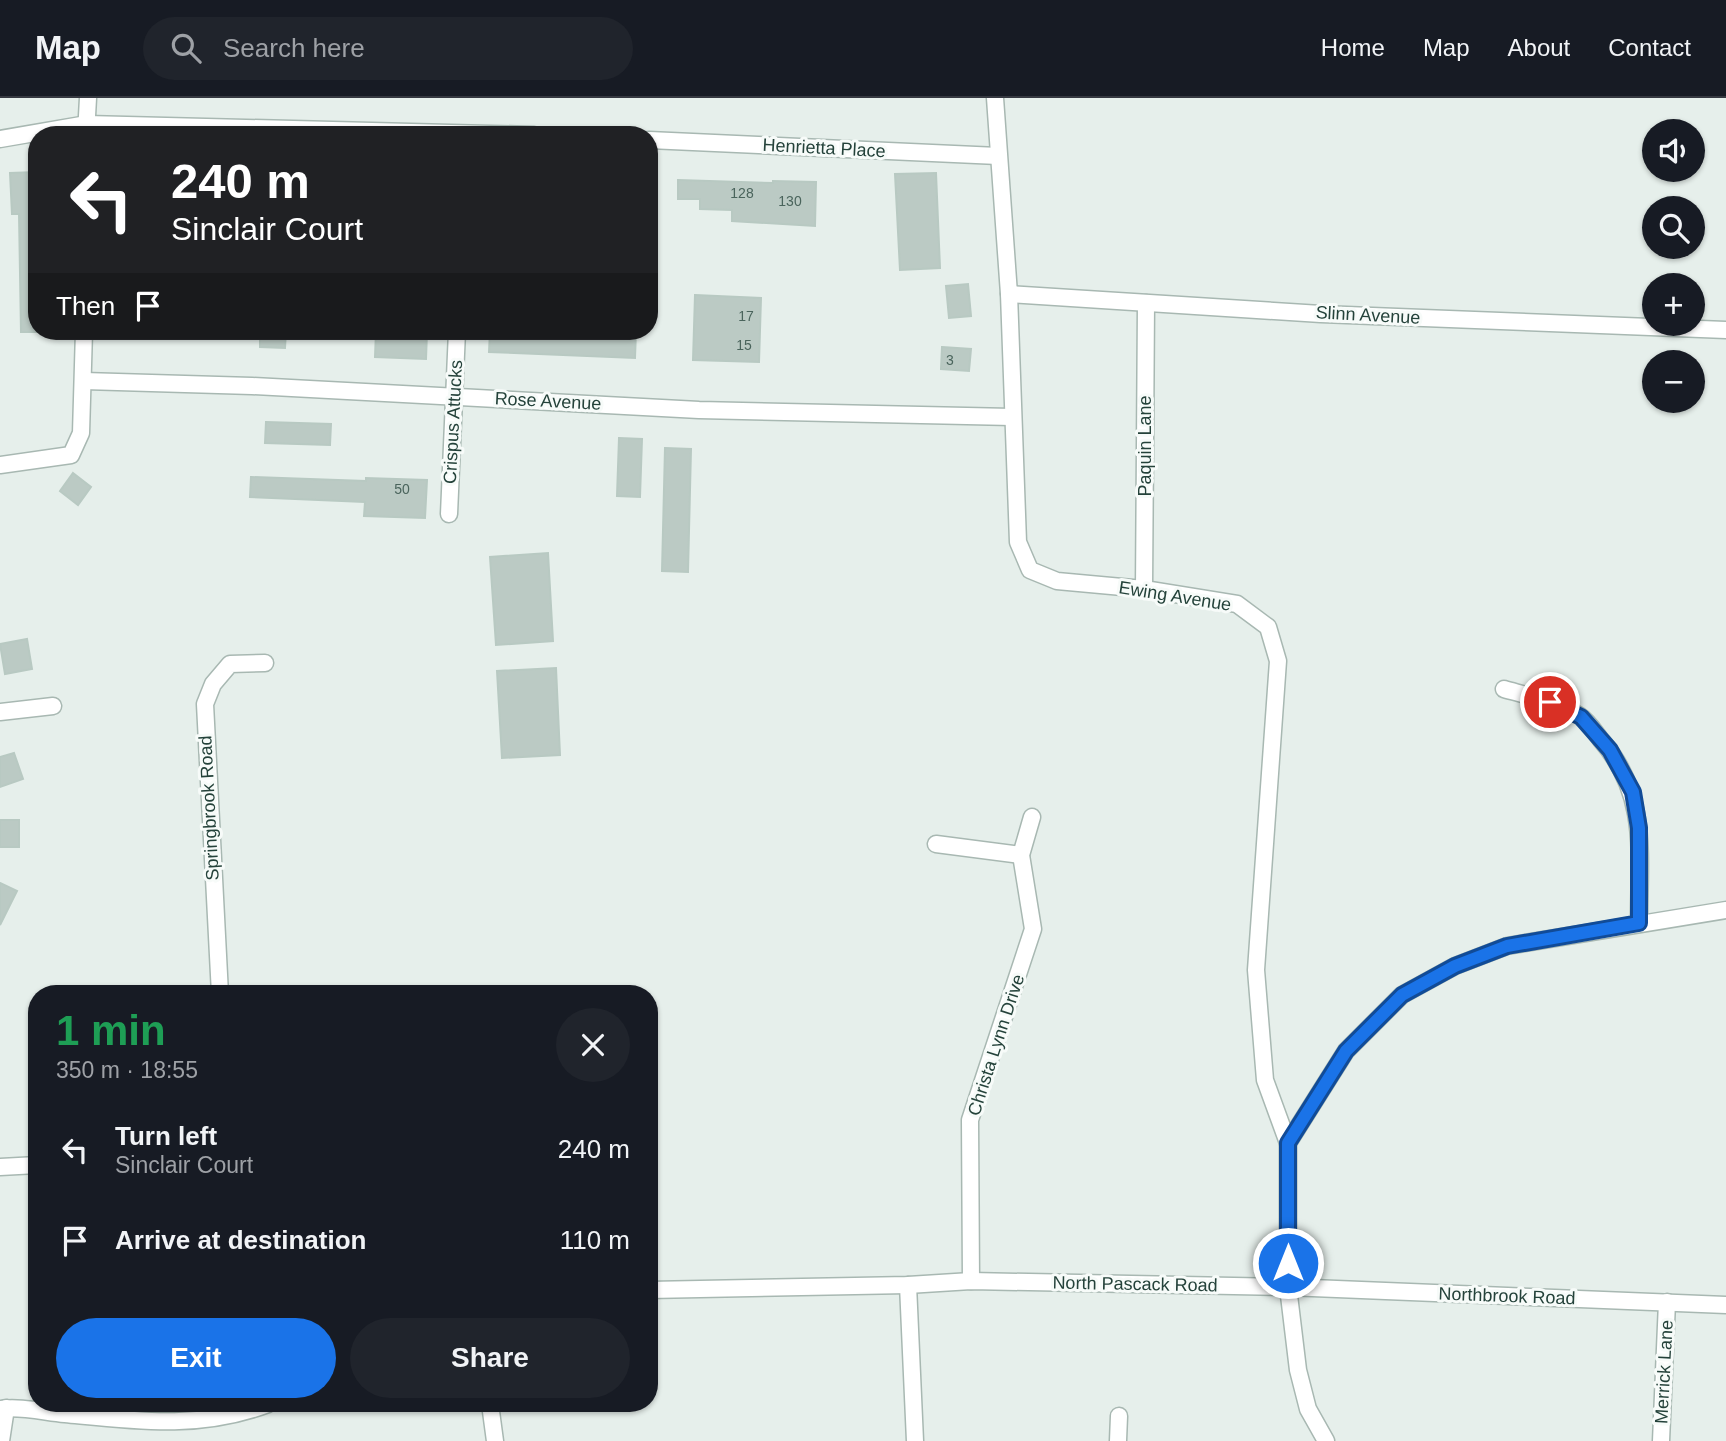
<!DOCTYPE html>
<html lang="en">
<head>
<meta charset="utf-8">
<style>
	body { margin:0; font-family:Helvetica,sans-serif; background:#20242c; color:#f1f3f6; height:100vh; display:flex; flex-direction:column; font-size:26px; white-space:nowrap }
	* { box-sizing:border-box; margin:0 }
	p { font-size:23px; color:#9ea1a6 }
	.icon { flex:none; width:38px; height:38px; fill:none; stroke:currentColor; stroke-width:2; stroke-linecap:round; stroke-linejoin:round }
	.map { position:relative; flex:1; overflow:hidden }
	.drawer { position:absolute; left:28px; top:887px; width:630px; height:427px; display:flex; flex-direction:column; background:#171b24; border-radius:28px; box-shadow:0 2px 5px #0004 }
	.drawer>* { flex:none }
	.banner { position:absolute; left:28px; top:28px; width:630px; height:214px; border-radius:28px; box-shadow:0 2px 5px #0004; background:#202124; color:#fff; overflow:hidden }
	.buttons { position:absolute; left:1642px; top:21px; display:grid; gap:14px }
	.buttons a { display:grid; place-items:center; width:63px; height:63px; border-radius:50%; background:#171b24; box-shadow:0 2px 5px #0004; font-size:35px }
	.pin { position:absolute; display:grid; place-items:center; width:60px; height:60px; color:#fff; margin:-30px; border:4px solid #fff; border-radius:50%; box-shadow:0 2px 7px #0007 }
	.me { position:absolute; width:77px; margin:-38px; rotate:0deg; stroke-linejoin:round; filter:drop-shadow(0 0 5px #0008) }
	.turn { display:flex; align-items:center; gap:24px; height:147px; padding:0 28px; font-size:32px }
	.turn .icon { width:91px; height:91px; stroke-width:2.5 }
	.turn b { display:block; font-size:49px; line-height:60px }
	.then { display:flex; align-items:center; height:66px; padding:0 28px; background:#0003; gap:14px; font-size:26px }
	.round { display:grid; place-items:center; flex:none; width:74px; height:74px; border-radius:37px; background:#20242c }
	.headline { display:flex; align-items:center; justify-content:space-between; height:119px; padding:0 28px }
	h1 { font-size:42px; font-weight:800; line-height:52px; color:#1e9e55 }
	.cta { display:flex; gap:14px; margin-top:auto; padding:14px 28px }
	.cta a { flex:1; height:80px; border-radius:42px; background:#1a73e8; color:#fff; font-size:28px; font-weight:800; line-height:80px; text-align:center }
	.cta a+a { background:#20242c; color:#f1f3f6 }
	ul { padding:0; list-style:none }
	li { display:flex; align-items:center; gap:21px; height:91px; padding:0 28px }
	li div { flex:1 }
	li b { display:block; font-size:26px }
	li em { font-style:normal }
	header { display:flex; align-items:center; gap:42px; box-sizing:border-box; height:98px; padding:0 35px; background:#171b24; border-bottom:2px solid #363941 }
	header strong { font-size:33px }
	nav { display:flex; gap:38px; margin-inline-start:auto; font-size:24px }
	.search { width:490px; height:63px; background:#20242c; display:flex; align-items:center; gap:18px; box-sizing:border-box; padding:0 24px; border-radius:38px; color:#9ea1a6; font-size:26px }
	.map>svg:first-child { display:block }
</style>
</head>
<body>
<header>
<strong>Map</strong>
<div class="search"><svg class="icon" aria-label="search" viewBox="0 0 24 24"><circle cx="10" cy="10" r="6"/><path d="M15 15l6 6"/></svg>Search here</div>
<nav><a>Home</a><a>Map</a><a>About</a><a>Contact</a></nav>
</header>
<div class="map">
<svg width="1726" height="1343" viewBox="0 0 1726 1343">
	<rect width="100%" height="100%" fill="#e6efeb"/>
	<g fill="#bbcac4" stroke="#b8c9c2" stroke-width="2">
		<path d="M37 74V234H21L19 116H12L10 75Z"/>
		<path d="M936 75 940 170 900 172 895 76Z"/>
		<path d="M678 82 773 85V83L816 84 815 128 732 123V112L700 111V101H678Z"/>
		<path d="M968 186 971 218 949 220 946 188Z"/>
		<path d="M695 197 761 200 759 264 693 262Z"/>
		<path d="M260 233H286L285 250 260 249Z"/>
		<path d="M376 233 427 234 426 261 375 259Z"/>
		<path d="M490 233H636L635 260 489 254Z"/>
		<path d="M942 249 971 251 969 273 941 271Z"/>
		<path d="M266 324 331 326 330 347 265 345Z"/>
		<path d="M619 340 642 341 640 399 617 398Z"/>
		<path d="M665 350 691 351 688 474 662 473Z"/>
		<path d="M73 375 91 389 78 407 60 393Z"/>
		<path d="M251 379 366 383V380L427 382 425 420 364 418 365 404 250 399Z"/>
		<path d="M548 455 553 543 496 547 490 459Z"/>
		<path d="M27 541 32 571 5 576 0 546Z"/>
		<path d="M556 570 560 657 502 660 497 573Z"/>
		<path d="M14 655 23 681 0 689V659Z"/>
		<rect x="0" y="722" width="19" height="27"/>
		<path d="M0 785 17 793 0 827Z"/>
	</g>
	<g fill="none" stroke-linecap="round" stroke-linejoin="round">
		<g stroke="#a8b8b2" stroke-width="19">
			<g id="minor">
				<path d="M995 0 1009 196 1018 444 1030 472 1057 483 1144 491 1237 506 1268 529 1278 563 1256 872 1265 982 1288 1045"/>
				<path d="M86 36 88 0"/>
				<path d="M0 41 87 26 534 37"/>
				<path d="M649 42 998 58"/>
				<path d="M1009 196 1321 216 1726 232"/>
				<path d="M84 283 252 288 699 312 1012 319"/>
				<path d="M0 367 71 357 81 335 84 233"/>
				<path d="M449 416 457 233"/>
				<path d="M1144 491 1146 205"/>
				<path d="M1504 591C1529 598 1557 604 1580 618 1588 623 1595 634 1601 642 1649 697 1639 758 1639 825"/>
				<path d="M0 614 53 608"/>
				<path d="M936 746 1021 757"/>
				<path d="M220 896 205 606 213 586 230 566 265 565"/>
				<path d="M0 1069 37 1067"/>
				<path d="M971 1183 970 1022 1033 831 1021 757 1032 719"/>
				<path d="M908 1187 915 1343"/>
				<path d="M649 1192 908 1187 971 1183 1288 1189 1726 1207"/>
				<path d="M490 1306 495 1343"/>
				<path d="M0 1311C20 1308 44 1314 65 1316 136 1323 199 1332 268 1306"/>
				<path d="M1 1343 6 1310"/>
				<path d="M1118 1343 1119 1318"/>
				<path d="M1326 1343 1308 1311 1298 1272 1288 1189V1045L1346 953 1402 897 1455 868 1507 848 1726 812"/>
				<path d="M1661 1343 1667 1204"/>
			</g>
		</g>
		<use href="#minor" stroke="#fff" stroke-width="16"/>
	</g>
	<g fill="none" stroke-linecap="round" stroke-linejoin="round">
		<g stroke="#114b97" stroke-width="18">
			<path id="route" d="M1288 1165V1045L1346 953 1402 897 1455 868 1507 848 1639 825V730L1633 694 1610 652 1581 619 1550 604"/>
		</g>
		<use href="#route" stroke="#1a73e8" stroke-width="12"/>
	</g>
	<g text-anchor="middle" stroke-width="6" stroke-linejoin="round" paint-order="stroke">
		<g font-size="14" fill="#4a645c">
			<text x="742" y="100">128</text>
			<text x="790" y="108">130</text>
			<text x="746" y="223">17</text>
			<text x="744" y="252">15</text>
			<text x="950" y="267">3</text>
			<text x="402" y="396">50</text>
		</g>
		<g font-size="18" fill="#24423a" stroke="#f7fbf9">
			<text transform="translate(824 50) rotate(3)" y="6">Henrietta Place</text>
			<text transform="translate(1368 217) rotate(3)" y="6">Slinn Avenue</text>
			<text transform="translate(548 303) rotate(3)" y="6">Rose Avenue</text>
			<text transform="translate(453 324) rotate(-87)" y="6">Crispus Attucks</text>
			<text transform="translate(1145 348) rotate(-90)" y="6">Paquin Lane</text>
			<text transform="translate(1175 498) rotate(9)" y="6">Ewing Avenue</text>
			<text transform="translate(209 710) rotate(-93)" y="6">Springbrook Road</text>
			<text transform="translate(996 947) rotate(-72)" y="6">Christa Lynn Drive</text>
			<text transform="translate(1135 1186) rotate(1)" y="6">North Pascack Road</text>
			<text transform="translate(1507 1198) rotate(2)" y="6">Northbrook Road</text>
			<text transform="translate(1664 1274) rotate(-87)" y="6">Merrick Lane</text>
		</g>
	</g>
</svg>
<div class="buttons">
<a><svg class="icon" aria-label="sound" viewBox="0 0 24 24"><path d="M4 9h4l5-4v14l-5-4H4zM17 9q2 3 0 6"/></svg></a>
<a><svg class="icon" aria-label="search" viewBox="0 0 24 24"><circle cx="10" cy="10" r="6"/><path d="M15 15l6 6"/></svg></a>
<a>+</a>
<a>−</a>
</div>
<div class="pin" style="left:1550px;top:604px;background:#d93025"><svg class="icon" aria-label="arrive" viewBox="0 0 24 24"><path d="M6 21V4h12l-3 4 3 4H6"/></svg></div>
<svg class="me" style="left:1288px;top:1165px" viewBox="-20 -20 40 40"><circle r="17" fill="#1a73e8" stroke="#fff" stroke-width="3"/><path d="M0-11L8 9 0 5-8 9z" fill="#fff"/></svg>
<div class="banner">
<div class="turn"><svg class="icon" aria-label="left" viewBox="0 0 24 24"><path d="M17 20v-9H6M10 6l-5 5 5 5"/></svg><div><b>240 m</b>Sinclair Court</div></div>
<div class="then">Then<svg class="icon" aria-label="arrive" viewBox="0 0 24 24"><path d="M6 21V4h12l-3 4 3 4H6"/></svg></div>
</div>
<section class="drawer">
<div class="headline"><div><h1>1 min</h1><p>350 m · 18:55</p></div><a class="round"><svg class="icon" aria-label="close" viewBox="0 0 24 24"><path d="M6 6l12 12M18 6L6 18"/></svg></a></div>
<ul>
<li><svg class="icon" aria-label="left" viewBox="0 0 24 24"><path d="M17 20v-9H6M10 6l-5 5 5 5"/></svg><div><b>Turn left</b><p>Sinclair Court</p></div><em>240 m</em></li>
<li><svg class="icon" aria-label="arrive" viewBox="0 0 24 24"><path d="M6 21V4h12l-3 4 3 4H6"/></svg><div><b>Arrive at destination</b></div><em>110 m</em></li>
</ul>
<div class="cta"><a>Exit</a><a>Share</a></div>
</section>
</div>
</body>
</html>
